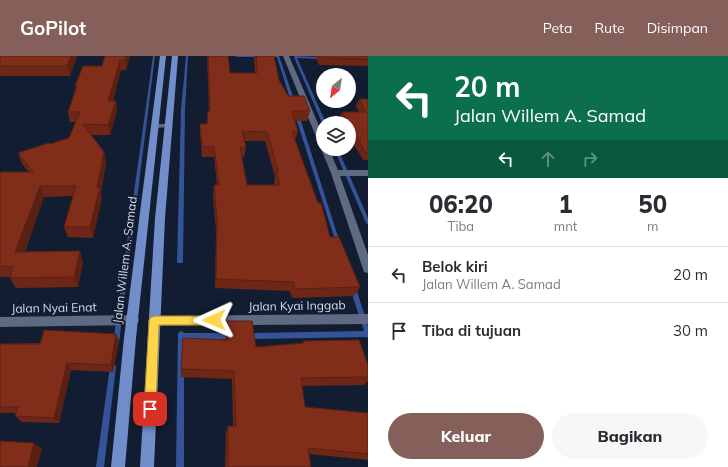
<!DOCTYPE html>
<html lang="id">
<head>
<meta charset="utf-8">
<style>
	body { margin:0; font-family:Mulish,sans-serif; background:#f7f7f7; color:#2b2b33; height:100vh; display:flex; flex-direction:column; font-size:15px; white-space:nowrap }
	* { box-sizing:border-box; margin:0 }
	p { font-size:13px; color:#7c7c81 }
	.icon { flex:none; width:22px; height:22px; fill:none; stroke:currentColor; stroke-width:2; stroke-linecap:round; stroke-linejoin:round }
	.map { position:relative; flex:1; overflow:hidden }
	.side { display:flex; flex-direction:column; background:#fff; width:360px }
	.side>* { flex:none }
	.banner { background:#0b6e4f; color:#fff; overflow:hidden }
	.needle { width:26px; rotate:210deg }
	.controls { position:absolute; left:316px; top:12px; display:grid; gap:8px }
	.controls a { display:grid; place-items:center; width:40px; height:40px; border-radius:50%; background:#fff; box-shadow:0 4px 16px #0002; font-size:20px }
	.pin { position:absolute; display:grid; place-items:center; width:34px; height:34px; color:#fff; margin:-17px; border-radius:8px; box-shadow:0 2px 6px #0006 }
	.me { position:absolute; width:44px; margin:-22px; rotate:269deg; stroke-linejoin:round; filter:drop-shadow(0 0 3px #0008) }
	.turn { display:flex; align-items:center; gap:14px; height:84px; padding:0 20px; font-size:18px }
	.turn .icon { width:52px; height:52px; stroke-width:2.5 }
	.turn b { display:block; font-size:28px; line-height:34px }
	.lanes { display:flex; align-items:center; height:38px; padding:0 20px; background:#0003; justify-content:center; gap:20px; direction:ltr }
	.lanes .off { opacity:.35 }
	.eta { display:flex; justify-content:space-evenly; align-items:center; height:68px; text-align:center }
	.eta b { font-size:24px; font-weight:800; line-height:28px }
	.primary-button { display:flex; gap:8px; margin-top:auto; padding:8px 20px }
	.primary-button a { flex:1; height:46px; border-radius:24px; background:#855f5a; color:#fff; font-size:16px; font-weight:800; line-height:46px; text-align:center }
	.primary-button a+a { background:#f7f7f7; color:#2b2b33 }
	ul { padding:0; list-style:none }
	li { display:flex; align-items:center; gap:12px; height:56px; padding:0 20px; border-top:1px solid #e1e1e2 }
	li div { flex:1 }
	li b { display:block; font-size:15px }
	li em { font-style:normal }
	header { display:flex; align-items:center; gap:24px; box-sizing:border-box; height:56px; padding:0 20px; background:#855f5a; color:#fff }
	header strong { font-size:19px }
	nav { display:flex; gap:22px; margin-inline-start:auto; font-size:14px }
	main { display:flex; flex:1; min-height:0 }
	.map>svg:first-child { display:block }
</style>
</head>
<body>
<header>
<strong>GoPilot</strong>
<nav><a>Peta</a><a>Rute</a><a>Disimpan</a></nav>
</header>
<main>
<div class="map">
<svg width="368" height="411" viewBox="0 0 368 411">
	<rect width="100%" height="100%" fill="#131d31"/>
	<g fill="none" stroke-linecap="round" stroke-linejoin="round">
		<g fill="#355399" fill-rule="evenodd">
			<path d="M153 0H155L119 287 118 289 116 290 114 289 113 287Z"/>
			<path d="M186 0H188L185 54 183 206 182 207H178L177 206 181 54Z"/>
			<path d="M235 0H261L260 1H236Z"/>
			<path d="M267 0H279L295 46 294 47 291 46 277 1H268Z"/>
			<path d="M295 0 320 1 321 2 320 3 297 2 326 67H323V68L322 67 294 1Z"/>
			<path d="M296 58 299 59 340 187V188L338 189 336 187 295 59Z"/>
			<path d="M334 93H338L368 162V169L366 167Z"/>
			<path d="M351 230H355L356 232 368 270V282L366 281 249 283 247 282 246 280 247 278 249 277 364 275 350 232Z"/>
			<path d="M181 275 183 276 184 277H231L233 278 234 280 233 282 231 283H184V411H176L178 278 179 276Z"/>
			<path d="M113 308 115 309 116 311 104 411H96L110 311 111 309Z"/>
		</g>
		<g fill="#5e6a82" fill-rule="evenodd">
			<path d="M283 0H289L323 79V90L319 88Z"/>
			<path d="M169 68 173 70 171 71 155 72 151 70 155 68Z"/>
			<path d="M322 91 323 93H329L338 114H368V120H340L368 199V217L364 216 331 117 321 93Z"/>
			<path d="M368 258V268L154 270 150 269 148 265 150 261 154 260Z"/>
			<path d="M133 259 137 260 139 264 137 268 133 269 0 271V261Z"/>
		</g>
		<g fill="#728eca" fill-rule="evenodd">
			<path d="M160 0H166L136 282 125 411H111L124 282Z"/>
			<path d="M172 0H178L165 162 154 411H140L155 162Z"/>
		</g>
	</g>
	<g fill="#6e2716" fill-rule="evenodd">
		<path d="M0 0H77L70 20H0Z"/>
		<path d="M105 0H130L126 14H121L113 45H116L117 55 110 79H91L106 107 101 137 102 142 93 182 68 181 64 171 73 140 44 141 25 196 83 206 78 231 16 232 10 222V221H0V116H29L22 108 18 97 69 82 76 66H70L68 56 76 33 75 30 102 10Z"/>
		<path d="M207 0H228L230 17H255L254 0H274L279 24 288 40 310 55 307 65H294L298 76 295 85 330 181 360 231 354 240 292 242 290 235 215 232 216 174 213 139 214 129H217L214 101H202L200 77V68H207L209 55ZM244 85H265L275 121 274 124 275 129H247L241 101H244L246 91Z"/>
		<path d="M315 0H368V10L319 9Z"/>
		<path d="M359 43H368V104H363L349 80V67H342L339 63 342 56H359L356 50Z"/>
		<path d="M226 265 256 291 302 288 303 285 368 309V325L364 329 302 330 305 351 368 357V404L309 398 311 411H225L226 376 228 370H233L232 323 181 321V313L226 284 225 274Z"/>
		<path d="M119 285 113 316 71 314 59 367 22 366 15 360 16 357H0V288Z"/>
	</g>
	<g fill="#5a2012">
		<path d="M71 0H77L70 20 67 10Z"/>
		<path d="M126 0H130L126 14 125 4Z"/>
		<path d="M120 4 121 14 110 55 108 45Z"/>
		<path d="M116 45 117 55 110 79 108 69Z"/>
		<path d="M104 96 106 107 101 137 102 142 93 182 90 171Z"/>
		<path d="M40 130 44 141 21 206 15 196Z"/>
		<path d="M80 195 83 206 78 231 74 221Z"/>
		<path d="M116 278 119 285 113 316 111 309Z"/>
		<path d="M67 307 71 314 59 367 54 362Z"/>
		<path d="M34 387 42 393 37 411H28Z"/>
	</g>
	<g fill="#802d1a" stroke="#5a2012" fill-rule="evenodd">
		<path d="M0 0H71L67 10H0Z"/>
		<path d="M105 0H126L125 4H120L108 45H116L108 69 83 68 104 96 97 131H100L90 171H64L76 130H40L15 196 80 195 74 221 10 222 13 211 0 210V116H33L18 97 48 87 50 88 69 82 80 56H68L77 30H75L83 10H102Z"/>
		<path d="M208 0H228L230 17H257L256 0H274L279 24 288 40H304L310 55H292L298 76H292L318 147H321L330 181H339L360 231 295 233 294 226 216 223 217 164 214 129H219L214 91H202L200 68H207L208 55H210ZM242 75 267 76 278 115H276L280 129H247L240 91H246Z"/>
		<path d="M319 0H368V3L320 2Z"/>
		<path d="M359 43H368V97H366L342 56H366Z"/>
		<path d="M226 265H252L256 291 304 287 303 285 359 284 368 309V321L301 322 305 351 368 357V398L308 392 311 411H228V370L236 371 234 315 181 313 183 282 228 284Z"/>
		<path d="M44 274 116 278 111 309 67 307 54 362 15 360 18 351H0V288H40Z"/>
		<path d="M0 385 34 387 28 411H0Z"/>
	</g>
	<path fill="#ffd54a" stroke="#a68a30" d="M154 260H214L217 261 219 264 217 267 214 269H159L156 353 154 357 150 359 145 357 144 353 149 265 150 262Z"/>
	<g text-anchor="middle" stroke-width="4" stroke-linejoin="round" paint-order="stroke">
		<g font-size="12" fill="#d5dceb" stroke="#131d31">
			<text transform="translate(125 204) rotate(-83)" y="4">Jalan Willem A. Samad</text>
			<text transform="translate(297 250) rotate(-1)" y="4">Jalan Kyai Inggab</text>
			<text transform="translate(54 252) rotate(-1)" y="4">Jalan Nyai Enat</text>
		</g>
	</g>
</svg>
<div class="controls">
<a><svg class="needle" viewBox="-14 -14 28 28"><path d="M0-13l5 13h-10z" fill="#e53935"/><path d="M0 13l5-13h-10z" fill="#7c7c81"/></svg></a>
<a><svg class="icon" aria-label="layers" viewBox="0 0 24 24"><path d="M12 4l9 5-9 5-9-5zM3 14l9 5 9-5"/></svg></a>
</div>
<div class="pin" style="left:150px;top:353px;background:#d93025"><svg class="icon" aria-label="arrive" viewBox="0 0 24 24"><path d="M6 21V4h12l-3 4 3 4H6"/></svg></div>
<svg class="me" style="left:214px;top:264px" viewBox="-20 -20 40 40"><path d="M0-17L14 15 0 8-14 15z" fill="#ffd54a" stroke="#fff" stroke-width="4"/></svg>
</div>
<section class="side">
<div class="banner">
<div class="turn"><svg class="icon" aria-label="left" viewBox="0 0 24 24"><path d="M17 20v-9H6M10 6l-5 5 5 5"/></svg><div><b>20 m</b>Jalan Willem A. Samad</div></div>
<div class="lanes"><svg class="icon" aria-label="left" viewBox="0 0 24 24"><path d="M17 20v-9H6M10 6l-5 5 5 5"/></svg><svg class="icon off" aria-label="ahead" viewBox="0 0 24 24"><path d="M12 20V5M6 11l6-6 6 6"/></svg><svg class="icon off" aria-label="right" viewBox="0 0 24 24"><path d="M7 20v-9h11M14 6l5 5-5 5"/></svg></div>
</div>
<div class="eta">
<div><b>06:20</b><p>Tiba</p></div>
<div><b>1</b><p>mnt</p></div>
<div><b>50</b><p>m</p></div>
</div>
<ul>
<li><svg class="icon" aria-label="left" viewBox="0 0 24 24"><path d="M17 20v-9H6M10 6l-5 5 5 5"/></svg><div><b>Belok kiri</b><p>Jalan Willem A. Samad</p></div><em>20 m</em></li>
<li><svg class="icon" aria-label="arrive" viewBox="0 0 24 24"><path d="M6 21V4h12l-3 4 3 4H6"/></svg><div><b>Tiba di tujuan</b></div><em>30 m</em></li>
</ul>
<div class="primary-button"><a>Keluar</a><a>Bagikan</a></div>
</section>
</main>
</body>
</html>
